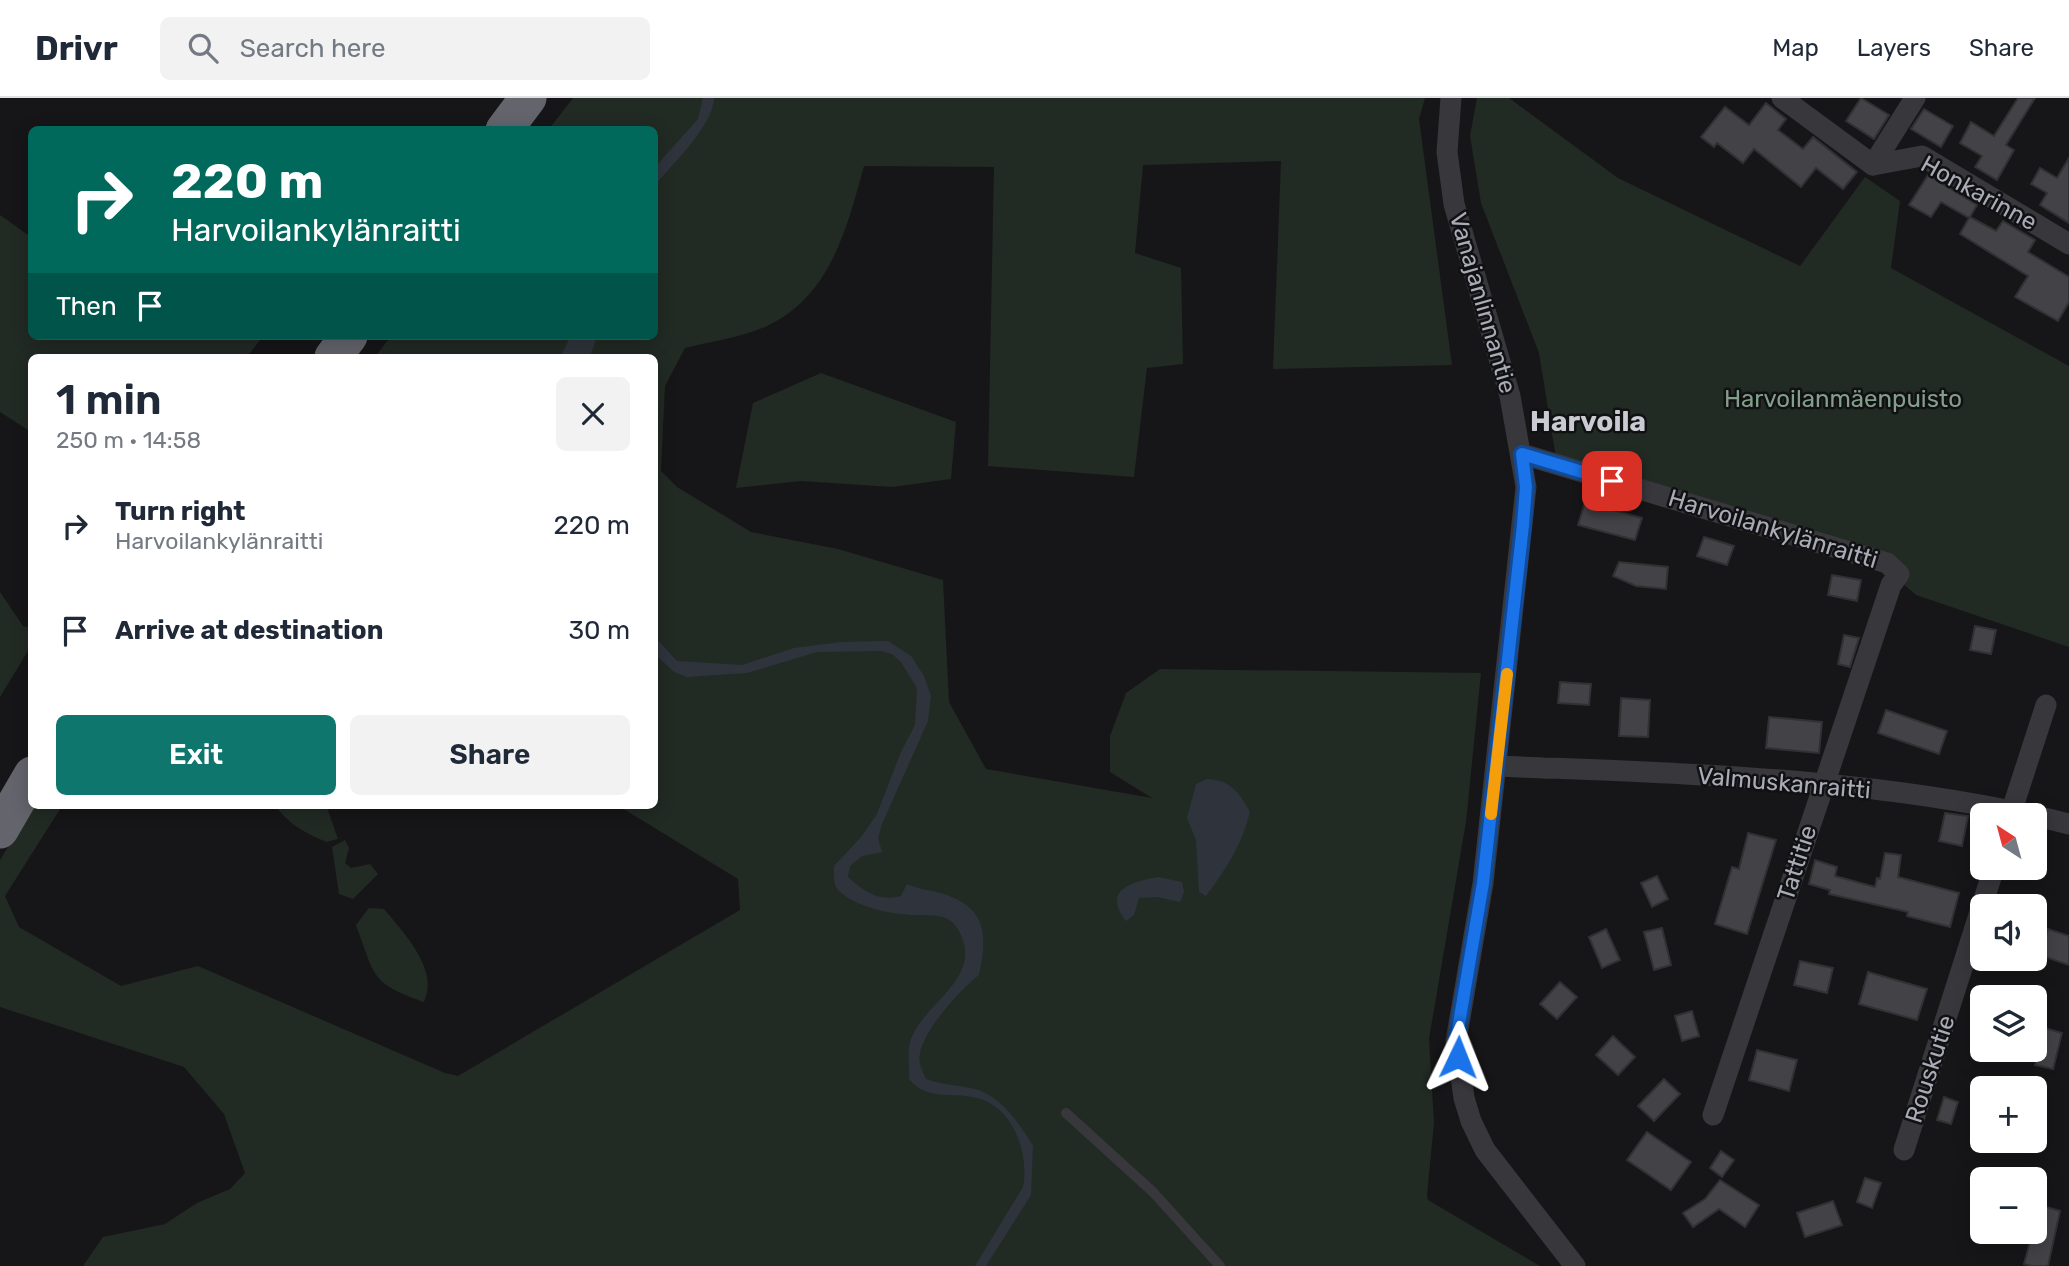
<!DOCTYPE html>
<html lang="en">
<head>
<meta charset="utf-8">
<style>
	body { margin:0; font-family:Rubik,sans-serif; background:#f2f2f3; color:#1f2937; height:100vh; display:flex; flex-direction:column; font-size:26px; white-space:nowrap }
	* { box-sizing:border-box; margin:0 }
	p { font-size:23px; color:#747a83 }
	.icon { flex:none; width:38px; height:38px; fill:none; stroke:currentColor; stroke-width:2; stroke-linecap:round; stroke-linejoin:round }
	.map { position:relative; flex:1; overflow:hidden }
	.panel { position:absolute; left:28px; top:256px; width:630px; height:455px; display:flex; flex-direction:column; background:#fff; border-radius:10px; box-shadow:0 4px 18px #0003 }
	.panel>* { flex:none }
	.guide { position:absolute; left:28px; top:28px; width:630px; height:214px; border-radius:10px; box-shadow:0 4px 18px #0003; background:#00695c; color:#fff; overflow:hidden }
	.needle { width:46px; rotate:324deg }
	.buttons { position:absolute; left:1970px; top:705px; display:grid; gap:14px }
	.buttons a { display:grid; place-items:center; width:77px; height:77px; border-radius:10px; background:#fff; box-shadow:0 4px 18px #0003; font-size:35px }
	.pin { position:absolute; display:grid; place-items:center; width:60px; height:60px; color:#fff; margin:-30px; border-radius:14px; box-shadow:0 4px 10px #0006 }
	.me { position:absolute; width:77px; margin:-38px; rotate:2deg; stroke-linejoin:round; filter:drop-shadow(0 0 5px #0008) }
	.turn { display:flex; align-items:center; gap:24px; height:147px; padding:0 28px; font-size:32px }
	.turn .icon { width:91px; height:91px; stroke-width:2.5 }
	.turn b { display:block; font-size:49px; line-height:60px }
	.then { display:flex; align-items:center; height:66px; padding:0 28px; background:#0003; gap:14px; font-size:26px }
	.round { display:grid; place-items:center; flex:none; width:74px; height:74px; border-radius:10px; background:#f2f2f3 }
	.headline { display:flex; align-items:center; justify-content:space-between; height:119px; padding:0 28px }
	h1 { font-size:42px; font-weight:600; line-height:52px }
	.primary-button { display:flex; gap:14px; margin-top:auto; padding:14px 28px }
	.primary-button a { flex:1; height:80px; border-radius:10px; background:#0f766e; color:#fff; font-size:28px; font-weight:600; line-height:80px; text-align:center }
	.primary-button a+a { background:#f2f2f3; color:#1f2937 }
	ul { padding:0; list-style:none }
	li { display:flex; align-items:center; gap:21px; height:105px; padding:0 28px }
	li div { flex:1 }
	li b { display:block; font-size:26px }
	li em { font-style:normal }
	header { display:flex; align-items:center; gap:42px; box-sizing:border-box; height:98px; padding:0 35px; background:#fff; border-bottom:2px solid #e0e1e3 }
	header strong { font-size:33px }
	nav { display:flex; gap:38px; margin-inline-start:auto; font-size:24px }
	.search { width:490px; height:63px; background:#f2f2f3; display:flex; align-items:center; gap:18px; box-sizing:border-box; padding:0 24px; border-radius:10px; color:#747a83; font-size:26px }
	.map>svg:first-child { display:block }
</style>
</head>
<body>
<header>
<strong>Drivr</strong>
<div class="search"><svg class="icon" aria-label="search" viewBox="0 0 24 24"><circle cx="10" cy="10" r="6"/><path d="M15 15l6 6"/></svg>Search here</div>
<nav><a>Map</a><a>Layers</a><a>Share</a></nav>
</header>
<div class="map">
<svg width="2069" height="1168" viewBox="0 0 2069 1168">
	<rect width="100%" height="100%" fill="#161618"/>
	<g fill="#222a24">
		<path d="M573 0H1425L1419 21 1452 267 1273 271 1281 63 1143 67 1135 155 1181 170 1183 266 1147 270 1134 379 988 368 994 69 864 68C848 126 832 194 773 225 747 239 713 243 685 250L665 288 661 373 677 389 751 434 838 451 943 482 949 604 986 671 1152 700 1110 674V638L1126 595 1160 571 1481 575 1466 724 1429 941 1434 1025 1427 1097 1428 1102 1540 1168H83L103 1139 165 1126 197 1105 230 1091 245 1075 224 1016 184 969 0 909V762L33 707 62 708 5 798 19 829 121 888 198 868 445 975 458 978 740 812 738 781 617 707H654V259H375L391 238H654V32L549 31Z"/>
		<path d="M1477 0H1509L1618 80 1800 168 1865 79 1900 103 1891 170 2069 268V549L1916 497 1900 483 1908 474 1556 360 1539 255 1481 105 1470 38Z"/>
		<path d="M0 117 31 139 32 238H263L247 259H32L31 334 0 314Z"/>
		<path d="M821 275 956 324 951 381 892 389 801 383 736 390 753 305Z"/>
		<path d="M0 494 23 528 32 530 31 548 0 599Z"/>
		<path d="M275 707H326L338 741 326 744C305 735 288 726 275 707Z"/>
		<path d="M345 742 349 750 345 765 351 770 370 766 378 776 353 801 339 796 332 749Z"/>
		<path d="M369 810 384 811C403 834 440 872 424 904 370 885 375 878 356 827Z"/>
	</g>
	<g fill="#2f343c">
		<path d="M703 0H714C713 28 672 66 655 87V69L698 21Z"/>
		<path d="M571 238H597L590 259H560Z"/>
		<path d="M654 538 677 563 742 567 794 550 842 544 888 543 911 558 924 578 931 598 928 623 882 726 878 740 882 754 862 758 850 768 848 779C864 794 879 804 901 798L907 786C919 792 932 792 944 796 988 811 987 838 979 877 961 891 924 931 920 955 918 965 922 973 926 981 942 987 958 987 975 991 1001 998 1020 1026 1033 1048L1031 1097 986 1168H975L1023 1089C1029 1059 1016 1017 986 1003 961 991 929 1006 909 981 910 970 907 954 910 944 922 905 983 882 960 835 950 814 934 818 915 817 893 817 849 808 836 789 833 784 834 774 834 768L862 738 877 716 901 654 915 627 917 590 901 564 892 556 881 553 817 554 747 575 687 579 674 574 655 556Z"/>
		<path d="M1207 681C1230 682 1239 694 1250 714 1242 747 1226 771 1206 798L1199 794 1196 742 1187 720 1196 686Z"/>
		<path d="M1158 779 1182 784 1184 794 1180 804 1157 799 1139 800 1134 817 1126 823C1102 791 1132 784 1158 779Z"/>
	</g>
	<g fill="#434347" stroke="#313033" stroke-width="2">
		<path d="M1861 0 1889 17 1874 41 1846 23Z"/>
		<path d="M2018 0H2035L2006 47 2014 52 1997 82 1975 69 1982 58 1960 45 1971 24 1994 38Z"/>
		<path d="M1766 5 1786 21 1778 32 1803 51 1813 39 1857 74 1843 91 1816 70 1801 89 1754 51 1743 65 1717 45 1714 49 1701 39 1725 9 1749 27Z"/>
		<path d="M1924 11 1953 28 1941 49 1911 31Z"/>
		<path d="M2069 60V125L2040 107 2047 95 2031 86 2040 70 2057 80Z"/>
		<path d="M1928 77 1977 107 1970 119 1996 133 2003 123 2035 142 2028 154 2069 179V204L2058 223 2015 199 2028 178 1960 136 1969 120 1941 104 1931 119 1909 107Z"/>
		<path d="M1585 404 1642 420 1635 442 1578 427Z"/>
		<path d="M1704 439 1734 448 1727 467 1697 458Z"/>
		<path d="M1619 464 1668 469 1666 491 1636 488 1613 478Z"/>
		<path d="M1832 477 1861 482 1857 503 1828 497Z"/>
		<path d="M1975 528 1996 532 1991 556 1970 552Z"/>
		<path d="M1844 537 1859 540 1850 569 1838 566Z"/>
		<path d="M1560 584 1591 586 1589 607 1558 605Z"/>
		<path d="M1621 600 1650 602 1648 639 1619 638Z"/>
		<path d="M1886 612 1947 633 1939 656 1878 635Z"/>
		<path d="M1769 619 1822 624 1819 655 1766 650Z"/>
		<path d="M1945 715 1968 718 1962 748 1939 743Z"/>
		<path d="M1748 735 1776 742 1747 836 1715 826 1732 769 1739 771Z"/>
		<path d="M1885 755 1901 757 1898 779 1959 795 1950 829 1907 818 1908 814 1829 796 1830 792 1809 786 1815 762 1837 769 1835 778 1875 789 1877 780 1880 781Z"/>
		<path d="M1657 778 1668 801 1652 809 1641 785Z"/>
		<path d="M1662 830 1671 867 1654 872 1644 834Z"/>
		<path d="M1606 831 1620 862 1602 870 1589 839Z"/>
		<path d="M2048 831 2069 838V867L2040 857Z"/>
		<path d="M1800 863 1833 870 1827 895 1794 887Z"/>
		<path d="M1868 874 1927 891 1917 922 1859 906Z"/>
		<path d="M1560 884 1577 899 1557 921 1540 906Z"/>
		<path d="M1692 913 1699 938 1682 943 1675 918Z"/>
		<path d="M2045 930 2062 935 2053 971 2035 967Z"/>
		<path d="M1613 938 1635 959 1618 977 1596 957Z"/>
		<path d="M1757 952 1797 962 1789 993 1749 982Z"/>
		<path d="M1664 981 1680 996 1654 1023 1638 1008Z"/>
		<path d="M1944 999 1958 1004 1951 1026 1937 1022Z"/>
		<path d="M1647 1034 1691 1064 1671 1092 1627 1062Z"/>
		<path d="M1721 1053 1734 1062 1722 1079 1710 1070Z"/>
		<path d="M1865 1080 1881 1085 1872 1110 1857 1104Z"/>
		<path d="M1720 1082 1759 1107 1745 1129 1719 1111 1693 1129 1683 1115 1705 1101Z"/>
		<path d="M1833 1103 1842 1127 1805 1139 1797 1115Z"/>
		<path d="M2040 1107 2060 1113 2048 1168H2032L2024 1166Z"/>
	</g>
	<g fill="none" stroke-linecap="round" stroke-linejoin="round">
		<path stroke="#37373c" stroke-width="10" d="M1066 1015 1153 1094 1220 1168"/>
		<g stroke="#37373c" stroke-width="21">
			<path d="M1451 0 1447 54 1454 106 1510 298 1526 389 1483 785 1456 943 1464 1000 1471 1023 1485 1052 1575 1168"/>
			<path d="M1782 0 1873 67 1922 58 2069 146"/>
			<path d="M1873 67 1915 0"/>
			<path d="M1522 356 1887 465 1899 476 1891 487 1713 1017"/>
			<path d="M1496 668C1688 676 1882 679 2069 726"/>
			<path d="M2010 718 2046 607"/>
			<path d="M1904 1052 1994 770"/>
		</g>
		<g stroke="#64646d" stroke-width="37">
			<path d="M504 32 528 0"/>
			<path d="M333 259 349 238"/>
			<path d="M0 732 32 677"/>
		</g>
	</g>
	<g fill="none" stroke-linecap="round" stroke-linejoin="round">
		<g stroke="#114b97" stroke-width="18">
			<path id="route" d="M1458 959 1456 943 1483 785 1523 427 1526 389 1522 356 1612 383"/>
		</g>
		<use href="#route" stroke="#1a73e8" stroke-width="12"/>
		<path stroke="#f59e0b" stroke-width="12" d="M1491 716 1507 576"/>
	</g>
	<g text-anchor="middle" stroke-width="5" stroke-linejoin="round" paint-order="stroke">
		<g font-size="24" fill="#a9abb6" stroke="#111113">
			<text transform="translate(1979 95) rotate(29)" y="8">Honkarinne</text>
			<text transform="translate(1483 205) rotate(74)" y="8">Vanajanlinnantie</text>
			<text transform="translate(1773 431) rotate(17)" y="8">Harvoilankylänraitti</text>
			<text transform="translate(1784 685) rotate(5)" y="8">Valmuskanraitti</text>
			<text transform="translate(1797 765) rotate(-72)" y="8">Tattitie</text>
			<text transform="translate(1930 971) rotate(-72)" y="8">Rouskutie</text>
		</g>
		<g font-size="24" fill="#829f8a" stroke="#111113">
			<text x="1843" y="309">Harvoilanmäenpuisto</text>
		</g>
		<g font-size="28" font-weight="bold" fill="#cacad3" stroke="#111113">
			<text x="1588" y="333">Harvoila</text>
		</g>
	</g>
</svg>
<div class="buttons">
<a><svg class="needle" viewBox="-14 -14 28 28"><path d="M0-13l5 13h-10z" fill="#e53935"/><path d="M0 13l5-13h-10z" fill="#747a83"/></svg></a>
<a><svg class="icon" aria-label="sound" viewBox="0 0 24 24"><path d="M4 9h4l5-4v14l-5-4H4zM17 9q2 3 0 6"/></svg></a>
<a><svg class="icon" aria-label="layers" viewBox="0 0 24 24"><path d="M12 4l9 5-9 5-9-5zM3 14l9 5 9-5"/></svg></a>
<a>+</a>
<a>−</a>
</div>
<div class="pin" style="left:1612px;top:383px;background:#d93025"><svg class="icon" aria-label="arrive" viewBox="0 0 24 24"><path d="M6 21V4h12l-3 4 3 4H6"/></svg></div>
<svg class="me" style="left:1458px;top:959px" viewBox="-20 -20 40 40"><path d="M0-17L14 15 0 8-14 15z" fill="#1a73e8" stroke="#fff" stroke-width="4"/></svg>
<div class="guide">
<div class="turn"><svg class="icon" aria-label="right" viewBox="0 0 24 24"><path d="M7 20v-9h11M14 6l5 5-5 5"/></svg><div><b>220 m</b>Harvoilankylänraitti</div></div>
<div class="then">Then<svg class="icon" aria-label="arrive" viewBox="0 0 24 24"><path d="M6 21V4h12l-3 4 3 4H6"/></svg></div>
</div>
<section class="panel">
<div class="headline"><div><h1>1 min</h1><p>250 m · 14:58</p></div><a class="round"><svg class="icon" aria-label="close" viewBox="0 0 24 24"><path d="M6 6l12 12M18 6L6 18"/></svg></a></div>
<ul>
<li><svg class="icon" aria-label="right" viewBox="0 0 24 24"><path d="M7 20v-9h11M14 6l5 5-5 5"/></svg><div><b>Turn right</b><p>Harvoilankylänraitti</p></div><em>220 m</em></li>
<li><svg class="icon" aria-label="arrive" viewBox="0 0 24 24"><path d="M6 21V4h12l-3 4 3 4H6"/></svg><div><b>Arrive at destination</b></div><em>30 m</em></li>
</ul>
<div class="primary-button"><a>Exit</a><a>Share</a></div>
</section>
</div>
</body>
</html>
